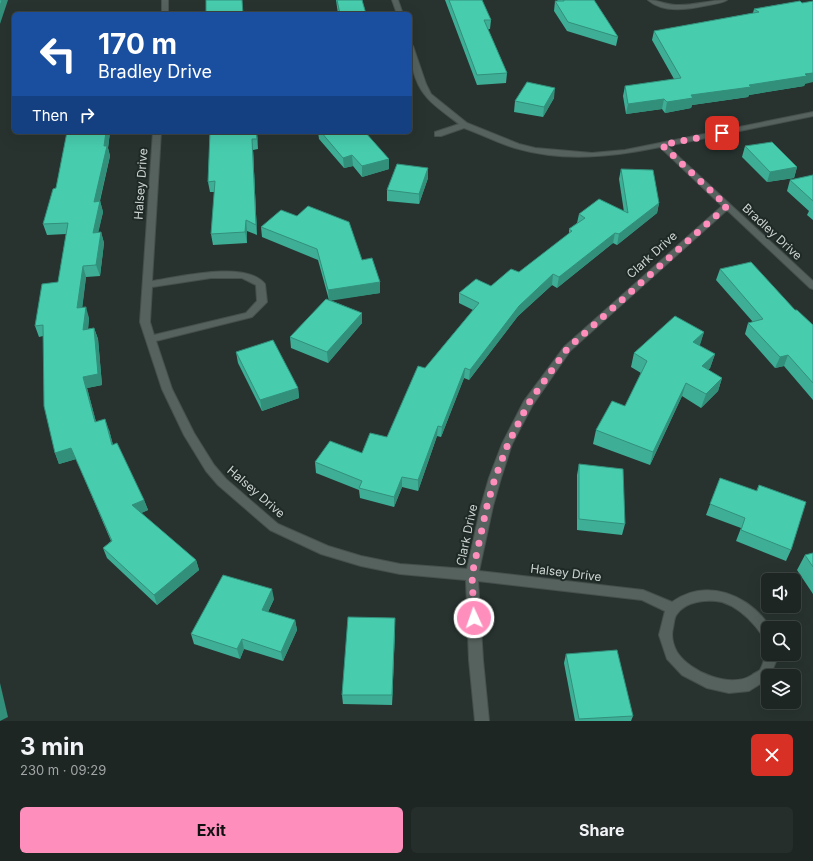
<!DOCTYPE html>
<html lang="en">
<head>
<meta charset="utf-8">
<style>
	body { margin:0; font-family:Inter,sans-serif; background:#262e2c; color:#f1f3f6; height:100vh; display:flex; flex-direction:column; font-size:15px; white-space:nowrap }
	* { box-sizing:border-box; margin:0 }
	p { font-size:13px; color:#a1a5a6 }
	.icon { flex:none; width:22px; height:22px; fill:none; stroke:currentColor; stroke-width:2; stroke-linecap:round; stroke-linejoin:round }
	.map { position:relative; height:721px; overflow:hidden }
	.side { display:flex; flex-direction:column; background:#1e2624; flex:1 }
	.side>* { flex:none }
	.banner { position:absolute; left:12px; top:12px; width:400px; height:122px; border-radius:6px; box-shadow:0 4px 16px #0002,0 0 0 1px #3c4341; background:#1a4fa0; color:#fff; overflow:hidden }
	.tools { position:absolute; left:761px; top:573px; display:grid; gap:8px }
	.tools a { display:grid; place-items:center; width:40px; height:40px; border-radius:6px; background:#1e2624; box-shadow:0 4px 16px #0002,0 0 0 1px #3c4341; font-size:20px }
	.pin { position:absolute; display:grid; place-items:center; width:34px; height:34px; color:#fff; margin:-17px; border-radius:8px; box-shadow:0 2px 6px #0006 }
	.me { position:absolute; width:44px; margin:-22px; rotate:357deg; stroke-linejoin:round; filter:drop-shadow(0 0 3px #0008) }
	.turn { display:flex; align-items:center; gap:14px; height:84px; padding:0 20px; font-size:18px }
	.turn .icon { width:52px; height:52px; stroke-width:2.5 }
	.turn b { display:block; font-size:28px; line-height:34px }
	.then { display:flex; align-items:center; height:38px; padding:0 20px; background:#0003; gap:8px; font-size:15px }
	.round { display:grid; place-items:center; flex:none; width:42px; height:42px; border-radius:6px; background:#262e2c }
	.head { display:flex; align-items:center; justify-content:space-between; height:68px; padding:0 20px }
	h1 { font-size:24px; font-weight:700; line-height:30px }
	.button { display:flex; gap:8px; margin-top:auto; padding:8px 20px }
	.button a { flex:1; height:46px; border-radius:6px; background:#fe8ebc; color:#111; font-size:16px; font-weight:700; line-height:46px; text-align:center }
	.button a+a { background:#262e2c; color:#f1f3f6 }
	.map>svg:first-child { display:block }
</style>
</head>
<body>
<div class="map">
<svg width="813" height="721" viewBox="0 0 813 721">
	<rect width="100%" height="100%" fill="#283330"/>
	<g fill="none" stroke-linecap="round" stroke-linejoin="round">
		<g stroke="#464f4c" stroke-width="2">
			<g id="minor">
				<rect x="162" y="0" width="6" height="14"/>
				<path d="M392 0H398L403 14H397Z"/>
				<path d="M648 0C658 0 666 5 676 5 693 6 710 0 727 0 722 3 715 4 709 5 690 9 664 14 648 0Z"/>
				<path d="M410 44 413 46 426 84 431 94 467 123 519 144 535 148 592 153 625 150 813 112V116L667 146 813 281V289L810 288 727 210 570 351 532 406 512 444 501 478 493 506 479 571 643 590 672 602C707 577 749 595 771 628H768V640C762 637 760 632 756 627 747 616 735 606 722 602 707 599 686 601 677 614 674 617 674 624 673 628 671 636 673 645 677 652 690 672 730 689 752 675 754 673 758 672 760 670 763 665 765 656 767 650L768 654H779L770 676H768V679L749 691 729 693 707 688 682 675 667 659 659 635 665 611 642 600 478 581 483 660 489 721H475L469 660 466 580 400 574 361 566 321 554 270 530 218 485 206 471 184 435 162 389 140 322 153 132H161L152 281C179 277 246 260 265 284L267 302 252 317 156 341 172 389 194 433 214 465 226 479 278 524 328 546 361 556 400 564 467 569 481 506 489 478 502 444 524 401 564 347 722 206 660 147C612 157 563 162 515 148 498 143 481 134 464 128L441 136H435V132L459 124C449 116 432 105 425 95 414 82 410 61 410 44ZM211 278H242L256 285 257 301 246 313 154 335 150 322 152 287Z"/>
			</g>
		</g>
		<use href="#minor" fill="#56625e" fill-rule="evenodd"/>
	</g>
	<g fill="#3eaf96">
		<path d="M336 0H362L366 14H338Z"/>
		<path d="M445 0H482L491 20 490 29H488L507 73 506 83 477 85Z"/>
		<path d="M557 0H594L618 37 616 46 567 31 554 11 555 1H558Z"/>
		<path d="M800 1 805 84 804 86 749 95 748 97 692 105 691 108 665 113 662 109 626 114 623 96 625 86 674 79 652 40 654 31 753 13 754 9Z"/>
		<path d="M554 98 543 117 514 112 515 101Z"/>
		<path d="M67 132H110L108 148 110 156 100 201 103 212 98 232H101L104 243 100 276 86 277 82 307 89 318 88 329 94 328 98 339 102 385 87 388 96 422 109 430 113 445 144 500 148 510 141 513 196 560 199 570 157 605 107 558 103 548 111 541 76 459 59 464 55 453 43 336 39 337 35 326 58 282 66 234 47 235 43 224 56 188Z"/>
		<path d="M210 132H257L258 149 253 150 257 235 247 231V243L213 245 211 234 215 192H210L208 182Z"/>
		<path d="M318 132H365L389 169 362 177 353 166 344 168 319 139Z"/>
		<path d="M745 146 797 167 794 178 767 182 742 157Z"/>
		<path d="M428 168V178L419 204 387 201V190Z"/>
		<path d="M621 169 659 203 657 213 617 245 613 243 557 288 552 285 518 316 469 380 464 378 441 437 437 436 418 491 402 487 394 507 360 498 359 490 316 473 315 462 362 453 387 437 425 368 473 310 459 303V293L491 286 519 272 569 234V229L577 223 579 214 624 212 619 179Z"/>
		<path d="M813 175V220L807 215 809 211 787 191 790 180Z"/>
		<path d="M261 227 362 260 380 282V293L330 300 362 313V323L328 363 291 348 290 337 329 300 318 260 262 237Z"/>
		<path d="M720 269 795 310 813 325V400L784 366 775 368 745 334 748 323 753 322 716 280Z"/>
		<path d="M704 332 699 346 715 354 710 368 708 370 722 378 718 391 701 408 682 396 650 465 593 444 596 430 625 406 641 373 631 367 634 353Z"/>
		<path d="M236 352 298 388 299 398 262 411 238 363Z"/>
		<path d="M579 464 625 524 622 535 577 530V475Z"/>
		<path d="M720 478 756 491 759 485 791 550 786 561 736 541 741 528 706 515Z"/>
		<path d="M813 553V594L797 570 805 555Z"/>
		<path d="M274 599 268 612 295 620 297 630 283 661 244 649 240 659 194 644 191 634Z"/>
		<path d="M395 628 392 705 343 704 342 695Z"/>
		<path d="M566 654 633 716 631 721H575L564 663Z"/>
	</g>
	<g fill="#328f7a">
		<path d="M2 0H8L0 24V6Z"/>
		<path d="M813 73V82L805 84 804 86 749 95 748 97 692 105 691 108 665 113 667 102 691 95Z"/>
		<path d="M555 88 554 98 543 117 544 107Z"/>
		<path d="M664 99 662 109 626 114 628 104Z"/>
		<path d="M106 132H110L108 148 110 156 97 212 94 202Z"/>
		<path d="M256 132H257L258 149 257 139Z"/>
		<path d="M252 139 253 150 257 235 256 225Z"/>
		<path d="M352 155 353 166 344 168 343 158Z"/>
		<path d="M389 159V169L362 177V166Z"/>
		<path d="M797 167 794 178 767 182 770 172Z"/>
		<path d="M428 168V178L419 204V194Z"/>
		<path d="M100 201 103 212 96 243 93 233Z"/>
		<path d="M659 203 657 213 617 245 619 234Z"/>
		<path d="M246 220 247 231V243L245 232Z"/>
		<path d="M101 232 104 243 100 276 96 265Z"/>
		<path d="M615 233 613 243 557 288 559 277Z"/>
		<path d="M83 266 86 277 81 319 77 308Z"/>
		<path d="M553 274 552 285 518 316 469 380 470 370 519 306Z"/>
		<path d="M380 282V293L329 301 328 290Z"/>
		<path d="M86 307 89 318 87 341 83 330Z"/>
		<path d="M362 313V323L328 363 327 352Z"/>
		<path d="M94 328 98 339 102 385 87 388 99 433 95 422 83 377Z"/>
		<path d="M704 332 700 345 689 356 693 342Z"/>
		<path d="M715 354 710 368 698 380 702 366Z"/>
		<path d="M788 355 784 366 775 368 780 357Z"/>
		<path d="M465 368 464 378 441 437 442 427Z"/>
		<path d="M722 378 718 391 701 408 706 394Z"/>
		<path d="M686 383 682 396 650 465 653 452Z"/>
		<path d="M298 388 299 398 262 411 260 400Z"/>
		<path d="M105 419 109 430 116 456 112 445Z"/>
		<path d="M438 426 437 436 418 491V480Z"/>
		<path d="M71 448 76 459 59 464 55 453Z"/>
		<path d="M402 477V487L394 507V497Z"/>
		<path d="M144 500 148 510 135 516 132 505Z"/>
		<path d="M196 560 199 570 157 605 154 595Z"/>
		<path d="M272 589 274 599 264 620 262 610Z"/>
		<path d="M395 618V628L392 705V695Z"/>
		<path d="M295 620 297 630 283 661 281 652Z"/>
		<path d="M242 639 244 649 240 659 237 649Z"/>
		<path d="M0 683 8 717 0 721Z"/>
	</g>
	<g fill="#48ccae" stroke="#328f7a">
		<path d="M0 0H2L0 6Z"/>
		<path d="M206 0H242L243 14H206Z"/>
		<path d="M337 0H362L366 14H340Z"/>
		<path d="M449 0H482L491 20H484L507 73 477 75Z"/>
		<path d="M564 0H594L618 37 568 22 555 1H564Z"/>
		<path d="M800 1 802 3 813 1V73L805 74 807 76 749 85 751 87 691 95 693 98 667 102 664 99 628 104 625 86 681 78 654 31 759 12 754 9Z"/>
		<path d="M527 82 555 88 544 107 515 101Z"/>
		<path d="M67 132H106L104 146H107L94 202 100 201 93 233 101 232 96 265 83 266 77 308 86 307 83 330 94 328 98 374 83 377 95 422 105 419 112 445 117 443 144 500 132 505 196 560 154 595 103 548 112 541 71 448 55 453 44 406 43 325 35 326 42 284 58 282 68 223 43 224 53 189 56 188Z"/>
		<path d="M210 132H256L257 139H252L256 225 246 220 245 232 211 234 215 181 208 182Z"/>
		<path d="M321 132H365L389 159 362 166 352 155 343 158Z"/>
		<path d="M772 142 797 167 770 172 745 146Z"/>
		<path d="M397 164 428 168 419 194 387 190Z"/>
		<path d="M621 169 653 170 659 203 619 234 615 233 559 277 553 274 519 306 470 370 465 368 442 427 438 426 418 480 402 477 394 497 359 488 362 481 315 462 330 441 362 453 370 433 387 437 418 366 425 368 479 303 459 293 476 279 491 286 511 269 519 272 572 231 569 229 585 218 579 214 599 199 628 213Z"/>
		<path d="M813 175V201L790 180Z"/>
		<path d="M308 206 349 222 362 260 372 258 380 282 328 290 317 249 261 227 281 210 297 216Z"/>
		<path d="M751 262 795 310H797L813 325V383L788 355 780 357 748 323 763 319 720 269Z"/>
		<path d="M326 299 362 313 327 352 290 337Z"/>
		<path d="M675 316 704 332 693 342 715 354 702 366 722 378 706 394 686 383 653 452 596 430 612 401 625 406 647 361 634 353Z"/>
		<path d="M273 340 298 388 260 400 236 352Z"/>
		<path d="M579 464 623 469 625 524 579 519Z"/>
		<path d="M720 478 757 491 759 485 806 502 791 550 741 530 745 518 710 504Z"/>
		<path d="M813 553V567L805 555Z"/>
		<path d="M223 575 272 589 262 610 295 620 281 652 242 639 237 649 191 634Z"/>
		<path d="M348 617 395 618 392 695H342Z"/>
		<path d="M617 650 633 716 579 719 566 654Z"/>
	</g>
	<g fill="none" stroke-linecap="round" stroke-linejoin="round">
		<path stroke="#fe8ebc" stroke-width="7" stroke-dasharray="0 12.6" d="M474 618 472 575 487 506 495 478 508 444 528 404 567 349 727 206 662 145 722 133"/>
	</g>
	<g text-anchor="middle" stroke-width="4" stroke-linejoin="round" paint-order="stroke">
		<g font-size="12" fill="#cdd4d2" stroke="#1f2926">
			<text transform="translate(141 184) rotate(-86)" y="4">Halsey Drive</text>
			<text transform="translate(772 232) rotate(43)" y="4">Bradley Drive</text>
			<text transform="translate(652 255) rotate(-42)" y="4">Clark Drive</text>
			<text transform="translate(256 492) rotate(41)" y="4">Halsey Drive</text>
			<text transform="translate(467 535) rotate(-78)" y="4">Clark Drive</text>
			<text transform="translate(566 573) rotate(7)" y="4">Halsey Drive</text>
		</g>
	</g>
</svg>
<div class="tools">
<a><svg class="icon" aria-label="sound" viewBox="0 0 24 24"><path d="M4 9h4l5-4v14l-5-4H4zM17 9q2 3 0 6"/></svg></a>
<a><svg class="icon" aria-label="search" viewBox="0 0 24 24"><circle cx="10" cy="10" r="6"/><path d="M15 15l6 6"/></svg></a>
<a><svg class="icon" aria-label="layers" viewBox="0 0 24 24"><path d="M12 4l9 5-9 5-9-5zM3 14l9 5 9-5"/></svg></a>
</div>
<div class="pin" style="left:722px;top:133px;background:#d93025"><svg class="icon" aria-label="arrive" viewBox="0 0 24 24"><path d="M6 21V4h12l-3 4 3 4H6"/></svg></div>
<svg class="me" style="left:474px;top:618px" viewBox="-20 -20 40 40"><circle r="17" fill="#fe8ebc" stroke="#fff" stroke-width="3"/><path d="M0-11L8 9 0 5-8 9z" fill="#fff"/></svg>
<div class="banner">
<div class="turn"><svg class="icon" aria-label="left" viewBox="0 0 24 24"><path d="M17 20v-9H6M10 6l-5 5 5 5"/></svg><div><b>170 m</b>Bradley Drive</div></div>
<div class="then">Then<svg class="icon" aria-label="right" viewBox="0 0 24 24"><path d="M7 20v-9h11M14 6l5 5-5 5"/></svg></div>
</div>
</div>
<section class="side">
<div class="head"><div><h1>3 min</h1><p>230 m · 09:29</p></div><a class="round" style="background:#d93025;color:#fff"><svg class="icon" aria-label="close" viewBox="0 0 24 24"><path d="M6 6l12 12M18 6L6 18"/></svg></a></div>
<div class="button"><a>Exit</a><a>Share</a></div>
</section>
</body>
</html>
